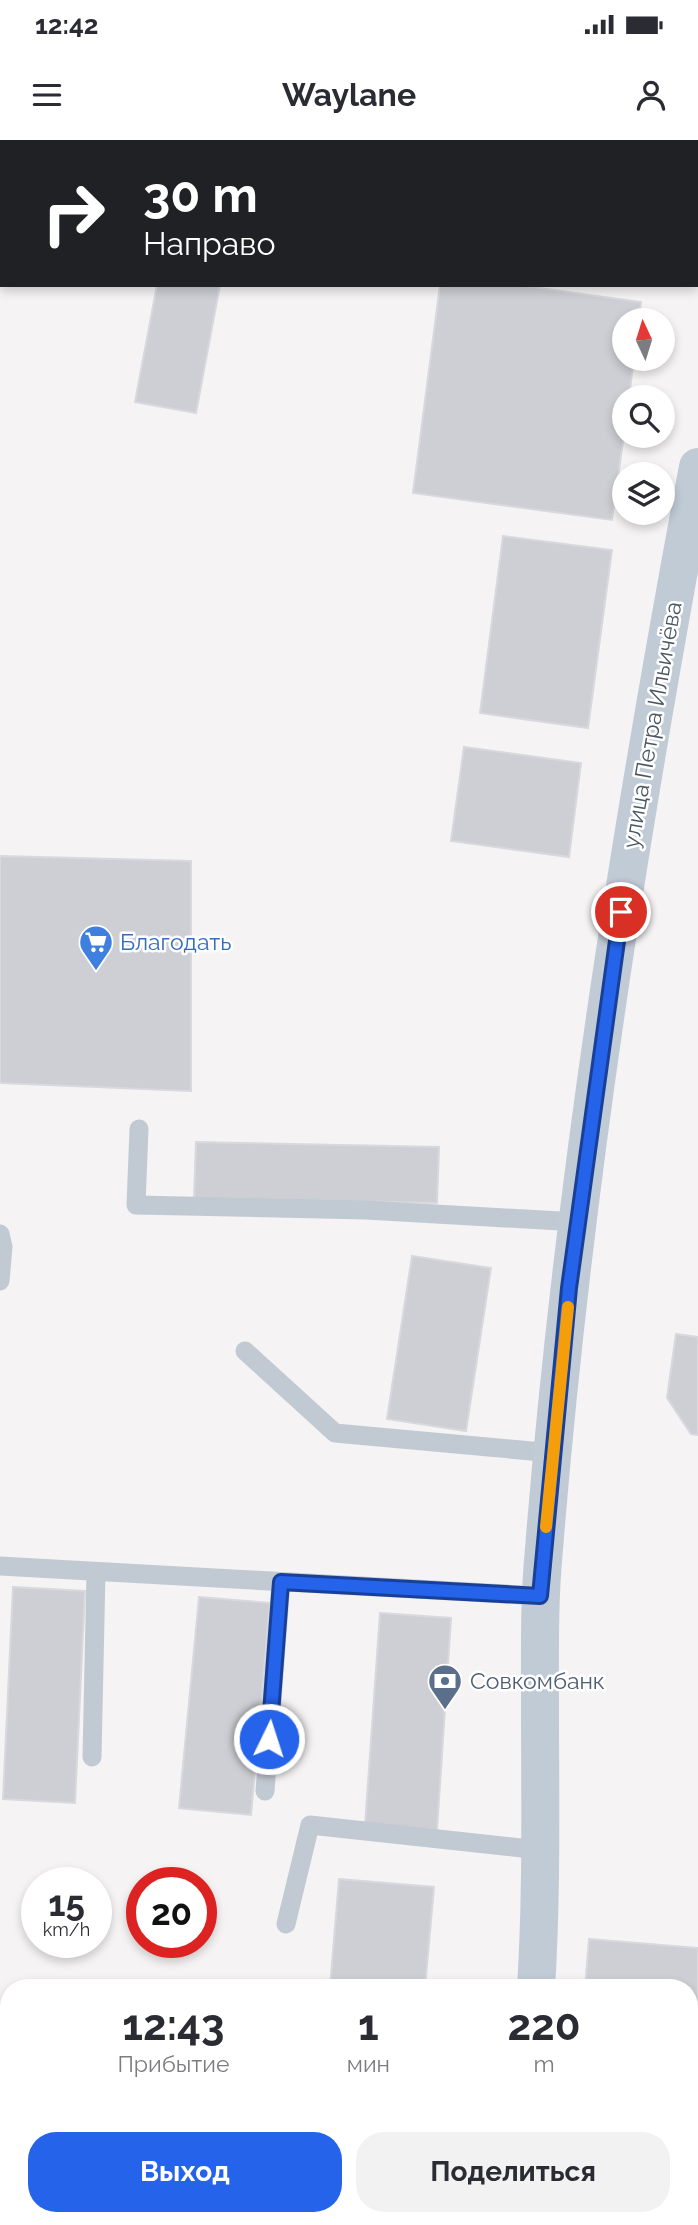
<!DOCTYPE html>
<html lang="ru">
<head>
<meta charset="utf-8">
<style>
	body { margin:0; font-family:Raleway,sans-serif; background:#f2f2f3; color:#2b2b33; height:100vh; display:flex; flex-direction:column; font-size:26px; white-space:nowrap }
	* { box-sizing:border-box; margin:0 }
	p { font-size:23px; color:#7c7c81 }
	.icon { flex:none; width:38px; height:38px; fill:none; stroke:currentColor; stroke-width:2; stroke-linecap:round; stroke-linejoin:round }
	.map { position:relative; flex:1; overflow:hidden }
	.drawer { position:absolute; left:0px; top:1839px; width:698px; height:247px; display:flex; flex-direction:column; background:#fff; border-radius:28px 28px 0 0; box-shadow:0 4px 10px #0003 }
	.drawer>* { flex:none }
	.hud { position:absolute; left:0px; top:0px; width:698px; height:147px; box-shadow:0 4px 10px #0003; background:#202124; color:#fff; overflow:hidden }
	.needle { width:46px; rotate:356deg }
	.tools { position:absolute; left:612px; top:168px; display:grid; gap:14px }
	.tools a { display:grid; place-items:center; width:63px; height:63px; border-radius:50%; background:#fff; box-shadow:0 4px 10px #0003; font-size:35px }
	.speed { position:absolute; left:21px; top:1727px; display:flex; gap:14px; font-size:35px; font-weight:700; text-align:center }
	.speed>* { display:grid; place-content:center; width:91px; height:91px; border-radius:50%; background:#fff; box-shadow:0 4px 10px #0003; line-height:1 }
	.speed small { font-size:18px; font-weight:400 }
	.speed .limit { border:10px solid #d22; background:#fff; color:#111 }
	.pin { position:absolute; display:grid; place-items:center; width:60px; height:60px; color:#fff; margin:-30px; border:4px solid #fff; border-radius:50%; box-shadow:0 2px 7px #0007 }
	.me { position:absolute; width:77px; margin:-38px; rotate:4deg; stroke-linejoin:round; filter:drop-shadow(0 0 5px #0008) }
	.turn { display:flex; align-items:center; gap:24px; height:147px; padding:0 28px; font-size:32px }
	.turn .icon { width:91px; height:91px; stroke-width:2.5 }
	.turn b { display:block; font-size:49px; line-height:60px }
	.eta { display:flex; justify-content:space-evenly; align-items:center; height:119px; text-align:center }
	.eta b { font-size:42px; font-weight:700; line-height:49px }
	.primary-button { display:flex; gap:14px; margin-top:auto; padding:14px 28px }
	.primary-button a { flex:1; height:80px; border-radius:28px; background:#2563eb; color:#fff; font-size:28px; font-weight:700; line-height:80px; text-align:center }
	.primary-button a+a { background:#f2f2f3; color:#2b2b33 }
	.status { display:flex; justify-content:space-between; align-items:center; height:49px; padding:0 35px; background:#fff; direction:ltr }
	.status svg { height:19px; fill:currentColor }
	header { display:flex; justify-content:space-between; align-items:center; height:91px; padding:0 28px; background:#fff; font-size:32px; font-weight:700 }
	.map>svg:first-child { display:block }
</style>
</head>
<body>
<div class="status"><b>12:42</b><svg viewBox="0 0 49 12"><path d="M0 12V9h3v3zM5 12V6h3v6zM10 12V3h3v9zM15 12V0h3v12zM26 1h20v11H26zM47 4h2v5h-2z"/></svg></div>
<header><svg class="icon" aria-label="menu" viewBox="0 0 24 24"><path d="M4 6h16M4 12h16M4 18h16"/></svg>Waylane<svg class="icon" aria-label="person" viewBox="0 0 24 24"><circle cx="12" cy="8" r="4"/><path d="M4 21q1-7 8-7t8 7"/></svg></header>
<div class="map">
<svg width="698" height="2085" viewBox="0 0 698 2085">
	<rect width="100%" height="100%" fill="#f5f3f3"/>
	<g fill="#cdcfd5" stroke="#d7d9de" stroke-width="2">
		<path d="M184 0H247L184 2Z"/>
		<path d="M360 0H516L360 2Z"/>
		<path d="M157 145H220L196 273 135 262Z"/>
		<path d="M440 145H518L641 162 639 180H625V219H634L629 257H625V287L612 380 413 353Z"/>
		<path d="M503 396 612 410 588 588 480 573Z"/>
		<path d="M464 607 581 623 569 717 451 701Z"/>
		<path d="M0 716 191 721V951L0 943Z"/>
		<path d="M196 1002 439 1007 437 1063 194 1058Z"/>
		<path d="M412 1116 491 1128 466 1291 387 1279Z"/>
		<path d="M676 1194 698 1197V1295L691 1294 667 1258Z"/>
		<path d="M13 1447 85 1451 75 1663 3 1659Z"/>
		<path d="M199 1457 270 1463 251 1675 179 1668Z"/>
		<path d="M380 1473 451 1478 437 1690 365 1685Z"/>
		<path d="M339 1739 434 1747 425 1848 330 1847Z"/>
		<path d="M589 1799 698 1808V1876L690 1875V1848H585Z"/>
		<path d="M329 2077 399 2080V2085H329Z"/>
	</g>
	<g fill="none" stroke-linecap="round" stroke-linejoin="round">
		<g stroke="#c1cad2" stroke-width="19">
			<path d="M139 989 136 1065 366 1070 578 1082"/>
			<path d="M0 1094 3 1107 0 1141"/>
			<path d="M245 1211 335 1293 553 1313"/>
			<path d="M0 1426 540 1456"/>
			<path d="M92 1617 96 1432"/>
			<path d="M265 1651 281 1442"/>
			<path d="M286 1784 310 1685 540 1710"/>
			<path d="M0 1888 3 1891 0 1895"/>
			<path d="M295 2085V2077"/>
		</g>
		<path stroke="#c1cad2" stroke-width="38" d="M50 0 51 2"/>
		<g stroke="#c1cad2" stroke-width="38">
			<path d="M690 2053 698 2031"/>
			<path d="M677 2085 680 2077"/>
		</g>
		<g stroke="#c1cbd6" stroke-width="38">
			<path d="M536 1848C542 1753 540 1658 540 1563 540 1512 539 1460 544 1409 573 1046 631 685 698 327"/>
			<path d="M523 2085 524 2077"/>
		</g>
	</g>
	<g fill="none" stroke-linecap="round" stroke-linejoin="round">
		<g stroke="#184099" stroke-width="18">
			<path id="route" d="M269 1599 281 1442 540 1456 569 1148 621 772"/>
		</g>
		<use href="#route" stroke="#2563eb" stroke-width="12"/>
		<path stroke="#f59e0b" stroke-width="12" d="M546 1387 568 1167"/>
	</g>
	<defs>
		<g id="supermarket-pin" transform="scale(1.75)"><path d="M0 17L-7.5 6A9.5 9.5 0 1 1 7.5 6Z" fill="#3f7fe0" stroke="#fff"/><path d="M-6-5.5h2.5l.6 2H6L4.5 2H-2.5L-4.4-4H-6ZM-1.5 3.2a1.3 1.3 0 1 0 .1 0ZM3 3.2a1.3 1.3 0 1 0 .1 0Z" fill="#fff"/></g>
		<g id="bank-pin" transform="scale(1.75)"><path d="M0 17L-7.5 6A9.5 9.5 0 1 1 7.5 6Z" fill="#5c6f8a" stroke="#fff"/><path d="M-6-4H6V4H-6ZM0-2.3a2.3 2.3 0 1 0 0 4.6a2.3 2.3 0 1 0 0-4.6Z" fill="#fff"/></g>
	</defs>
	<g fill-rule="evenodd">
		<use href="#supermarket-pin" x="96" y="802"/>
		<use href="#bank-pin" x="445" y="1541"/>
	</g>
	<g text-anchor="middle" stroke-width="5" stroke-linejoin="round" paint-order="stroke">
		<g font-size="23" fill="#4a5661" stroke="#fff">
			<text transform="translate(652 585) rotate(-80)" y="8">улица Петра Ильичёва</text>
		</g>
		<g font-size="23" fill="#366cbe" stroke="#fff" text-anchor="start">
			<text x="120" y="810">Благодать</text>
		</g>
		<g font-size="23" fill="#4e5e75" stroke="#fff" text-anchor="start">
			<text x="470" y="1549">Совкомбанк</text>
		</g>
	</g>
</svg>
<div class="tools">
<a><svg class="needle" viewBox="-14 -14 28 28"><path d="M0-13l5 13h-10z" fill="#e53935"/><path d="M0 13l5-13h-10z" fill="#7c7c81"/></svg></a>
<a><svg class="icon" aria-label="search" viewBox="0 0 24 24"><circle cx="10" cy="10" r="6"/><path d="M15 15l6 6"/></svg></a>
<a><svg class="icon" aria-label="layers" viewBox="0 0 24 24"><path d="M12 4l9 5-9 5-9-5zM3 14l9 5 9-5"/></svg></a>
</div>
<div class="speed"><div>15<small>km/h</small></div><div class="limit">20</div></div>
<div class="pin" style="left:621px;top:772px;background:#d93025"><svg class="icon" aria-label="arrive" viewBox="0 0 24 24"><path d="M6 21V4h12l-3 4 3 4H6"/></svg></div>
<svg class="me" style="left:269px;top:1599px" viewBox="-20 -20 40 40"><circle r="17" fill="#2563eb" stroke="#fff" stroke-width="3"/><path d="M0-11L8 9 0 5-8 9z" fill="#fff"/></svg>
<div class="hud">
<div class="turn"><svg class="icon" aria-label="right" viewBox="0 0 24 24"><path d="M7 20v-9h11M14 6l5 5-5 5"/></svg><div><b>30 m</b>Направо</div></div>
</div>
<section class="drawer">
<div class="eta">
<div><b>12:43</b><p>Прибытие</p></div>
<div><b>1</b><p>мин</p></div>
<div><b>220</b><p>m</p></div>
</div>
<div class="primary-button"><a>Выход</a><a>Поделиться</a></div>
</section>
</div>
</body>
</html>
